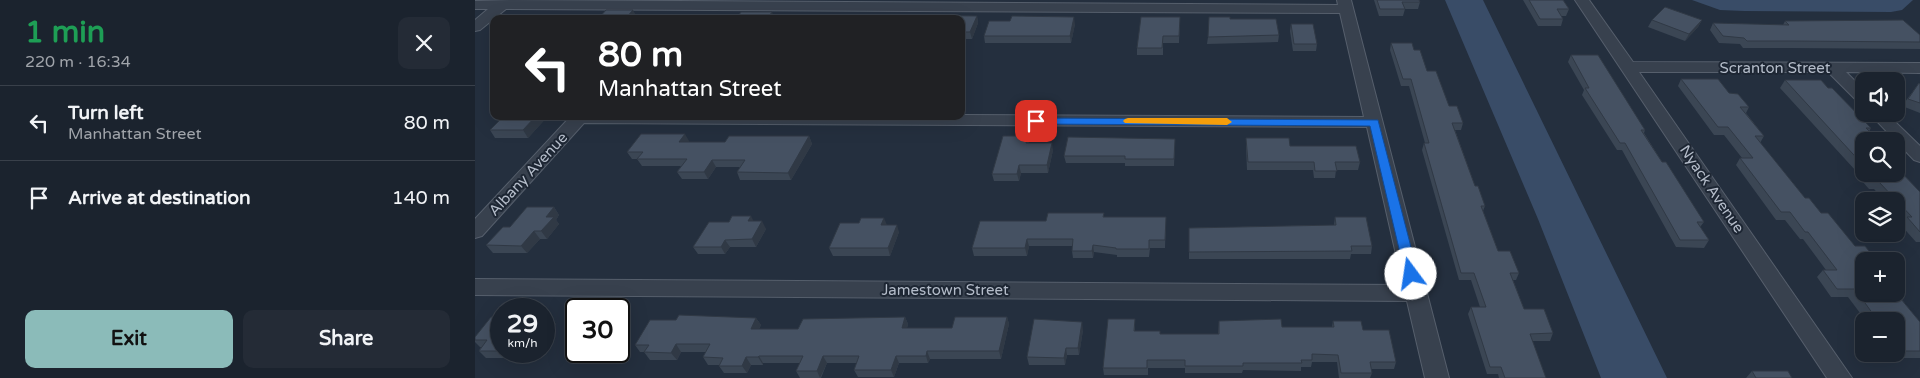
<!DOCTYPE html>
<html lang="en">
<head>
<meta charset="utf-8">
<style>
	body { margin:0; font-family:"Varela Round",sans-serif; background:#242b36; color:#f1f3f6; height:100vh; display:flex; flex-direction:column; font-size:19px; white-space:nowrap }
	* { box-sizing:border-box; margin:0 }
	p { font-size:16px; color:#a0a4aa }
	.icon { flex:none; width:28px; height:28px; fill:none; stroke:currentColor; stroke-width:2; stroke-linecap:round; stroke-linejoin:round }
	.map { position:relative; flex:1; overflow:hidden }
	.drawer { display:flex; flex-direction:column; background:#1b232e; width:475px }
	.drawer>* { flex:none }
	.guide { position:absolute; left:15px; top:15px; width:475px; height:105px; border-radius:10px; box-shadow:0 5px 20px #0002,0 0 0 1px #39404a; background:#202124; color:#fff; overflow:hidden }
	.fabs { position:absolute; left:1380px; top:72px; display:grid; gap:10px }
	.fabs a { display:grid; place-items:center; width:50px; height:50px; border-radius:10px; background:#1b232e; box-shadow:0 5px 20px #0002,0 0 0 1px #39404a; font-size:25px }
	.speed { position:absolute; left:15px; top:298px; display:flex; gap:10px; font-size:25px; font-weight:700; text-align:center }
	.speed>* { display:grid; place-content:center; width:65px; height:65px; border-radius:50%; background:#1b232e; box-shadow:0 5px 20px #0002,0 0 0 1px #39404a; line-height:1 }
	.speed small { font-size:12px; font-weight:400 }
	.speed .limit { border:2px solid #111; border-radius:8px; background:#fff; color:#111 }
	.pin { position:absolute; display:grid; place-items:center; width:42px; height:42px; color:#fff; margin:-21px; border-radius:10px; box-shadow:0 2px 8px #0006 }
	.me { position:absolute; width:55px; margin:-28px; rotate:346deg; stroke-linejoin:round; filter:drop-shadow(0 0 4px #0008) }
	.turn { display:flex; align-items:center; gap:18px; height:105px; padding:0 25px; font-size:22px }
	.turn .icon { width:65px; height:65px; stroke-width:2.5 }
	.turn b { display:block; font-size:35px; line-height:42px }
	.round { display:grid; place-items:center; flex:none; width:52px; height:52px; border-radius:10px; background:#242b36 }
	.overview { display:flex; align-items:center; justify-content:space-between; height:85px; padding:0 25px }
	h1 { font-size:30px; font-weight:700; line-height:38px; color:#1e9e55 }
	.cta { display:flex; gap:10px; margin-top:auto; padding:10px 25px }
	.cta a { flex:1; height:58px; border-radius:10px; background:#8bbbb9; color:#111; font-size:20px; font-weight:700; line-height:58px; text-align:center }
	.cta a+a { background:#242b36; color:#f1f3f6 }
	ul { padding:0; list-style:none }
	li { display:flex; align-items:center; gap:15px; height:75px; padding:0 25px; border-top:1px solid #39404a }
	li div { flex:1 }
	li b { display:block; font-size:19px }
	li em { font-style:normal }
	main { display:flex; flex:1; min-height:0 }
	.map>svg:first-child { display:block }
</style>
</head>
<body>
<main>
<section class="drawer">
<div class="overview"><div><h1>1 min</h1><p>220 m · 16:34</p></div><a class="round"><svg class="icon" aria-label="close" viewBox="0 0 24 24"><path d="M6 6l12 12M18 6L6 18"/></svg></a></div>
<ul>
<li><svg class="icon" aria-label="left" viewBox="0 0 24 24"><path d="M17 20v-9H6M10 6l-5 5 5 5"/></svg><div><b>Turn left</b><p>Manhattan Street</p></div><em>80 m</em></li>
<li><svg class="icon" aria-label="arrive" viewBox="0 0 24 24"><path d="M6 21V4h12l-3 4 3 4H6"/></svg><div><b>Arrive at destination</b></div><em>140 m</em></li>
</ul>
<div class="cta"><a>Exit</a><a>Share</a></div>
</section>
<div class="map">
<svg width="1445" height="378" viewBox="0 0 1445 378">
	<rect width="100%" height="100%" fill="#242f3e"/>
	<g fill="#394c67">
		<path d="M970 0H1008L1192 378H1126L1063 219Z"/>
		<path d="M1217 0H1438L1427 10 1416 12 1269 11 1245 10Z"/>
	</g>
	<g fill="none" stroke-linecap="round" stroke-linejoin="round">
		<g stroke="#565f6c" stroke-width="2">
			<g id="street">
				<path d="M35 0 863 5 862 0H876L974 378H950L932 301 0 295V279L928 285 892 127 109 123 7 236 0 238V219L96 116H486V115L889 117 865 13 31 9 5 30 0 31V20L13 9H0V1Z"/>
				<path d="M1100 0H1114L1158 62 1445 63V73L1371 72 1389 90V104L1383 102 1353 72H1164L1377 378H1352Z"/>
				<path d="M1395 114H1412L1445 146V162L1439 160Z"/>
			</g>
		</g>
		<use href="#street" fill="#38414e" fill-rule="evenodd"/>
	</g>
	<g fill="#3b4654">
		<path d="M899 0H944L945 2 943 9H930L928 16H904Z"/>
		<path d="M1048 0H1088L1094 9 1091 16H1086L1088 19 1086 26H1063Z"/>
		<path d="M502 16 503 23 497 39H486V19Z"/>
		<path d="M705 17 704 43H688V55H662V48Z"/>
		<path d="M755 19 804 35 803 42 732 44 733 37Z"/>
		<path d="M1177 20H1227L1223 27 1210 41 1173 27Z"/>
		<path d="M1310 21 1445 35V49L1314 48H1268L1265 44 1244 43 1235 30 1238 23 1308 25Z"/>
		<path d="M600 24 596 43H510L509 36Z"/>
		<path d="M816 24 842 44 841 51H818L815 31Z"/>
		<path d="M916 43 939 50 974 106 988 123 986 130H980L1000 186 1010 206 1008 211 1023 251 1044 273 1041 280H1038L1049 309 1078 333 1075 341H1057L1071 378H1024L1023 374H1012L993 314 996 307H1005L996 280H984L947 150 949 143H950L934 86H926L915 50Z"/>
		<path d="M1096 55 1170 130 1169 133 1187 162 1229 222 1225 227 1234 240 1229 248 1201 247 1147 150H1142L1107 95 1109 90 1093 62Z"/>
		<path d="M1206 79 1254 93 1274 107 1271 113 1289 136 1285 143 1330 198 1380 246 1421 294V285L1425 290 1422 294 1445 322V358H1405L1402 354H1421V321H1391L1373 297H1356L1342 277 1348 270H1351L1328 239H1325L1310 220H1301L1261 165 1265 158H1267L1249 135H1239L1203 86Z"/>
		<path d="M1310 80 1353 88 1396 128 1389 141V174H1421V159L1431 170 1428 174 1445 192V242H1441L1425 224 1428 221 1421 214V201H1410L1399 189H1394L1380 173 1381 171 1305 88Z"/>
		<path d="M1444 83 1445 84V113L1427 106Z"/>
		<path d="M73 116 53 138H20L15 130Z"/>
		<path d="M334 136 337 144 316 180H265L262 172 265 167H241L233 179H207L202 172 206 166H167L162 159H157L152 152 214 141 213 142H250Z"/>
		<path d="M552 136 554 143 578 150 573 173H546L544 181H519L517 174Z"/>
		<path d="M771 138 815 146 885 162 883 170H861L860 178H839L838 170H772L771 146Z"/>
		<path d="M700 139 699 166H650V163H591L589 156Z"/>
		<path d="M79 207 84 215 81 220 84 224 72 239H65L52 253H18L11 245 35 227Z"/>
		<path d="M629 213V217H691L690 248H675L674 257H642V255L619 252 618 258H598L597 251V246H554L552 256H499L497 248 571 221Z"/>
		<path d="M860 217 897 246 896 254H876L875 259H714V228L859 225Z"/>
		<path d="M279 221 291 229 281 247H255L250 254H223L218 247Z"/>
		<path d="M411 225 424 232 415 256H358L354 248Z"/>
		<path d="M26 317V351H61L57 358H11L4 351 6 347H5L0 342V337Z"/>
		<path d="M430 317 433 324 432 328H477L532 317 534 324 526 359H455L453 363H424L419 377H383L379 370 382 363H352L346 378H325L321 371 325 363H288V365H276L272 373H249L244 366V365H233L228 357 231 352H206L202 360H175L169 352H165L160 345 201 320 281 318 286 325 284 329H323Z"/>
		<path d="M660 319V331L685 334H743L744 321 807 327H857L858 321 888 330 921 362 919 369H896L897 373 895 378H864L862 362H837L836 367H826V371L768 370 767 373H710V368H673V375H629L628 368Z"/>
		<path d="M1389 329V336L1386 332Z"/>
		<path d="M608 330 604 355H592L590 365H554L552 357Z"/>
		<path d="M1277 371 1317 378H1271Z"/>
	</g>
	<g fill="#303945">
		<path d="M158 10 162 17 160 19H150Z"/>
		<path d="M297 12 300 19H292Z"/>
		<path d="M502 16 503 23 497 39 495 32Z"/>
		<path d="M599 17 600 24 596 43 595 36Z"/>
		<path d="M1227 20 1223 27 1210 41 1214 34Z"/>
		<path d="M61 116H73L53 138 48 130Z"/>
		<path d="M210 134 214 141 208 149 204 142Z"/>
		<path d="M334 136 337 144 316 180 313 173Z"/>
		<path d="M577 143 578 150 573 173 572 165Z"/>
		<path d="M237 160 241 167 233 179 229 172Z"/>
		<path d="M544 165 546 173 544 181 542 174Z"/>
		<path d="M79 207 84 215 81 220 84 224 72 239 66 231 71 217Z"/>
		<path d="M276 216 280 224 273 221Z"/>
		<path d="M409 218 412 225H406Z"/>
		<path d="M287 221 291 229 281 247 277 239Z"/>
		<path d="M422 225 424 232 415 256 413 248Z"/>
		<path d="M59 231 65 239 52 253 46 246Z"/>
		<path d="M552 239 554 246 552 256 550 248Z"/>
		<path d="M250 240 255 247 250 254 246 247Z"/>
		<path d="M618 245 619 252 618 258 617 251Z"/>
		<path d="M75 317 81 324 69 341V325Z"/>
		<path d="M430 317 433 324 430 335 427 328Z"/>
		<path d="M532 317 534 324 526 359 524 351Z"/>
		<path d="M281 318 286 325 280 336 276 329Z"/>
		<path d="M607 322 608 330 604 355 603 348Z"/>
		<path d="M201 344 206 352 202 360 196 353Z"/>
		<path d="M591 348 592 355 590 365 589 358Z"/>
		<path d="M50 351H61L57 358Z"/>
		<path d="M452 351 455 359 453 363 451 356Z"/>
		<path d="M284 356 288 363V365L283 357Z"/>
		<path d="M348 356 352 363 345 378 342 371Z"/>
		<path d="M421 356 424 363 419 377 416 370Z"/>
		<path d="M271 357 276 365 272 373 267 366Z"/>
	</g>
	<g fill="#455162" stroke="#303945">
		<path d="M902 0H944L945 2H927L930 9H905Z"/>
		<path d="M1054 0H1088L1094 9H1082L1088 19H1065Z"/>
		<path d="M1190 7 1227 20 1214 34 1177 20Z"/>
		<path d="M131 10H158L150 19H123Z"/>
		<path d="M266 12H297L292 19H261Z"/>
		<path d="M220 15H252L249 19H217Z"/>
		<path d="M315 15H382L380 19H312Z"/>
		<path d="M415 15 502 16 495 32H486V19H413Z"/>
		<path d="M537 16 599 17 595 36H509L514 21H535Z"/>
		<path d="M666 17H705L704 36H688L687 48H662Z"/>
		<path d="M734 17H755V19H801L804 35 733 37Z"/>
		<path d="M1428 20 1445 35V42L1319 41H1272L1269 38 1248 36 1238 23 1314 25 1310 21Z"/>
		<path d="M816 24H838L842 44H819Z"/>
		<path d="M916 43H937L939 50H945L952 71H961L974 106H982L988 123H977L1000 186H1003L1010 206H1006L1023 251H1035L1044 273H1035L1049 309H1069L1078 333 1055 334 1071 378H1030L1026 367H1015L996 307H1011L999 273H986L949 143H954L936 79H928Z"/>
		<path d="M1096 55H1123L1170 130H1166L1187 162H1191L1229 222H1222L1234 240H1205L1150 143H1145L1110 88H1114Z"/>
		<path d="M1206 79H1243L1254 93 1263 94 1274 107H1265L1289 136H1280L1330 198H1334L1346 213H1353L1380 246H1390L1402 261H1389V294H1421V293L1445 322V351H1421V321H1403L1380 289H1362L1348 270H1362L1333 232H1330L1315 212H1306L1265 158H1278L1253 127H1243Z"/>
		<path d="M1310 80H1346L1353 88H1357L1396 128H1391L1404 141H1389V166Z"/>
		<path d="M1444 83 1445 84V103L1433 99Z"/>
		<path d="M29 116H61L48 130H15Z"/>
		<path d="M166 134H210L204 142H250L254 136H334L313 173 262 172 270 160H237L229 172H202L212 159H162L168 152H152Z"/>
		<path d="M528 136H552L551 143H577L572 165H544L542 174H517Z"/>
		<path d="M593 137 700 139 699 159H650V156H589Z"/>
		<path d="M771 138H814L815 146H881L885 162H860L862 171H840L839 162H773Z"/>
		<path d="M1421 159 1431 170H1424L1445 192V232L1432 217H1437L1404 182H1400L1393 174H1421Z"/>
		<path d="M52 207H79L71 217H79L66 231H59L46 246 11 245 28 227H35Z"/>
		<path d="M573 213H629L628 217H691L690 240H674V249H641V248L618 245 617 251H597L598 239H552L550 248H497L505 221H571Z"/>
		<path d="M257 216H276L273 221H287L277 239 250 240 246 247H218L234 222H254Z"/>
		<path d="M860 217H891L897 246H876L877 251 714 252V228L861 225Z"/>
		<path d="M386 218H409L406 225H422L413 248H354L365 223H384Z"/>
		<path d="M1421 285 1425 290H1421Z"/>
		<path d="M204 315 281 318 276 329H323L328 319 430 317 427 328H477L480 317H532L524 351H452L451 356H421L416 370H379L384 356H348L342 371H321L328 356H284L283 357H271L267 366H244L248 358 228 357 235 344H201L196 353 169 352 174 345H160L175 320H201Z"/>
		<path d="M16 317H26V351H4L12 340H0V337Z"/>
		<path d="M69 317H75L69 325Z"/>
		<path d="M559 319 607 322 603 348H591L589 358 552 357Z"/>
		<path d="M633 319H660L659 331H685V334H744V321L806 319 807 327H859L858 321H886L888 330H914L921 362H895L897 373H866L863 355 837 354V360H826L827 363H768V366H710V360H672V368H628Z"/>
		<path d="M1277 371H1313L1317 378H1281Z"/>
	</g>
	<path fill="#1a73e8" stroke="#114b97" d="M558 118 903 120 943 274 941 278H932L930 274 895 126 561 124 558 123 556 121Z"/>
	<path fill="#f59e0b" d="M653 118H752L757 122 752 125 650 123 648 121 650 119Z"/>
	<g text-anchor="middle" stroke-width="4" stroke-linejoin="round" paint-order="stroke">
		<g font-size="15" fill="#b4bcc9" stroke="#1d2633">
			<text x="1300" y="73">Scranton Street</text>
			<text transform="translate(53 174) rotate(-47)" y="5">Albany Avenue</text>
			<text transform="translate(1237 189) rotate(56)" y="5">Nyack Avenue</text>
			<text x="470" y="295">Jamestown Street</text>
		</g>
	</g>
</svg>
<div class="fabs">
<a><svg class="icon" aria-label="sound" viewBox="0 0 24 24"><path d="M4 9h4l5-4v14l-5-4H4zM17 9q2 3 0 6"/></svg></a>
<a><svg class="icon" aria-label="search" viewBox="0 0 24 24"><circle cx="10" cy="10" r="6"/><path d="M15 15l6 6"/></svg></a>
<a><svg class="icon" aria-label="layers" viewBox="0 0 24 24"><path d="M12 4l9 5-9 5-9-5zM3 14l9 5 9-5"/></svg></a>
<a>+</a>
<a>−</a>
</div>
<div class="speed"><div>29<small>km/h</small></div><div class="limit">30</div></div>
<div class="pin" style="left:561px;top:121px;background:#d93025"><svg class="icon" aria-label="arrive" viewBox="0 0 24 24"><path d="M6 21V4h12l-3 4 3 4H6"/></svg></div>
<svg class="me" style="left:936px;top:274px" viewBox="-20 -20 40 40"><circle r="19" fill="#fff"/><path d="M0-13L10 11 0 6-10 11z" fill="#1a73e8"/></svg>
<div class="guide">
<div class="turn"><svg class="icon" aria-label="left" viewBox="0 0 24 24"><path d="M17 20v-9H6M10 6l-5 5 5 5"/></svg><div><b>80 m</b>Manhattan Street</div></div>
</div>
</div>
</main>
</body>
</html>
